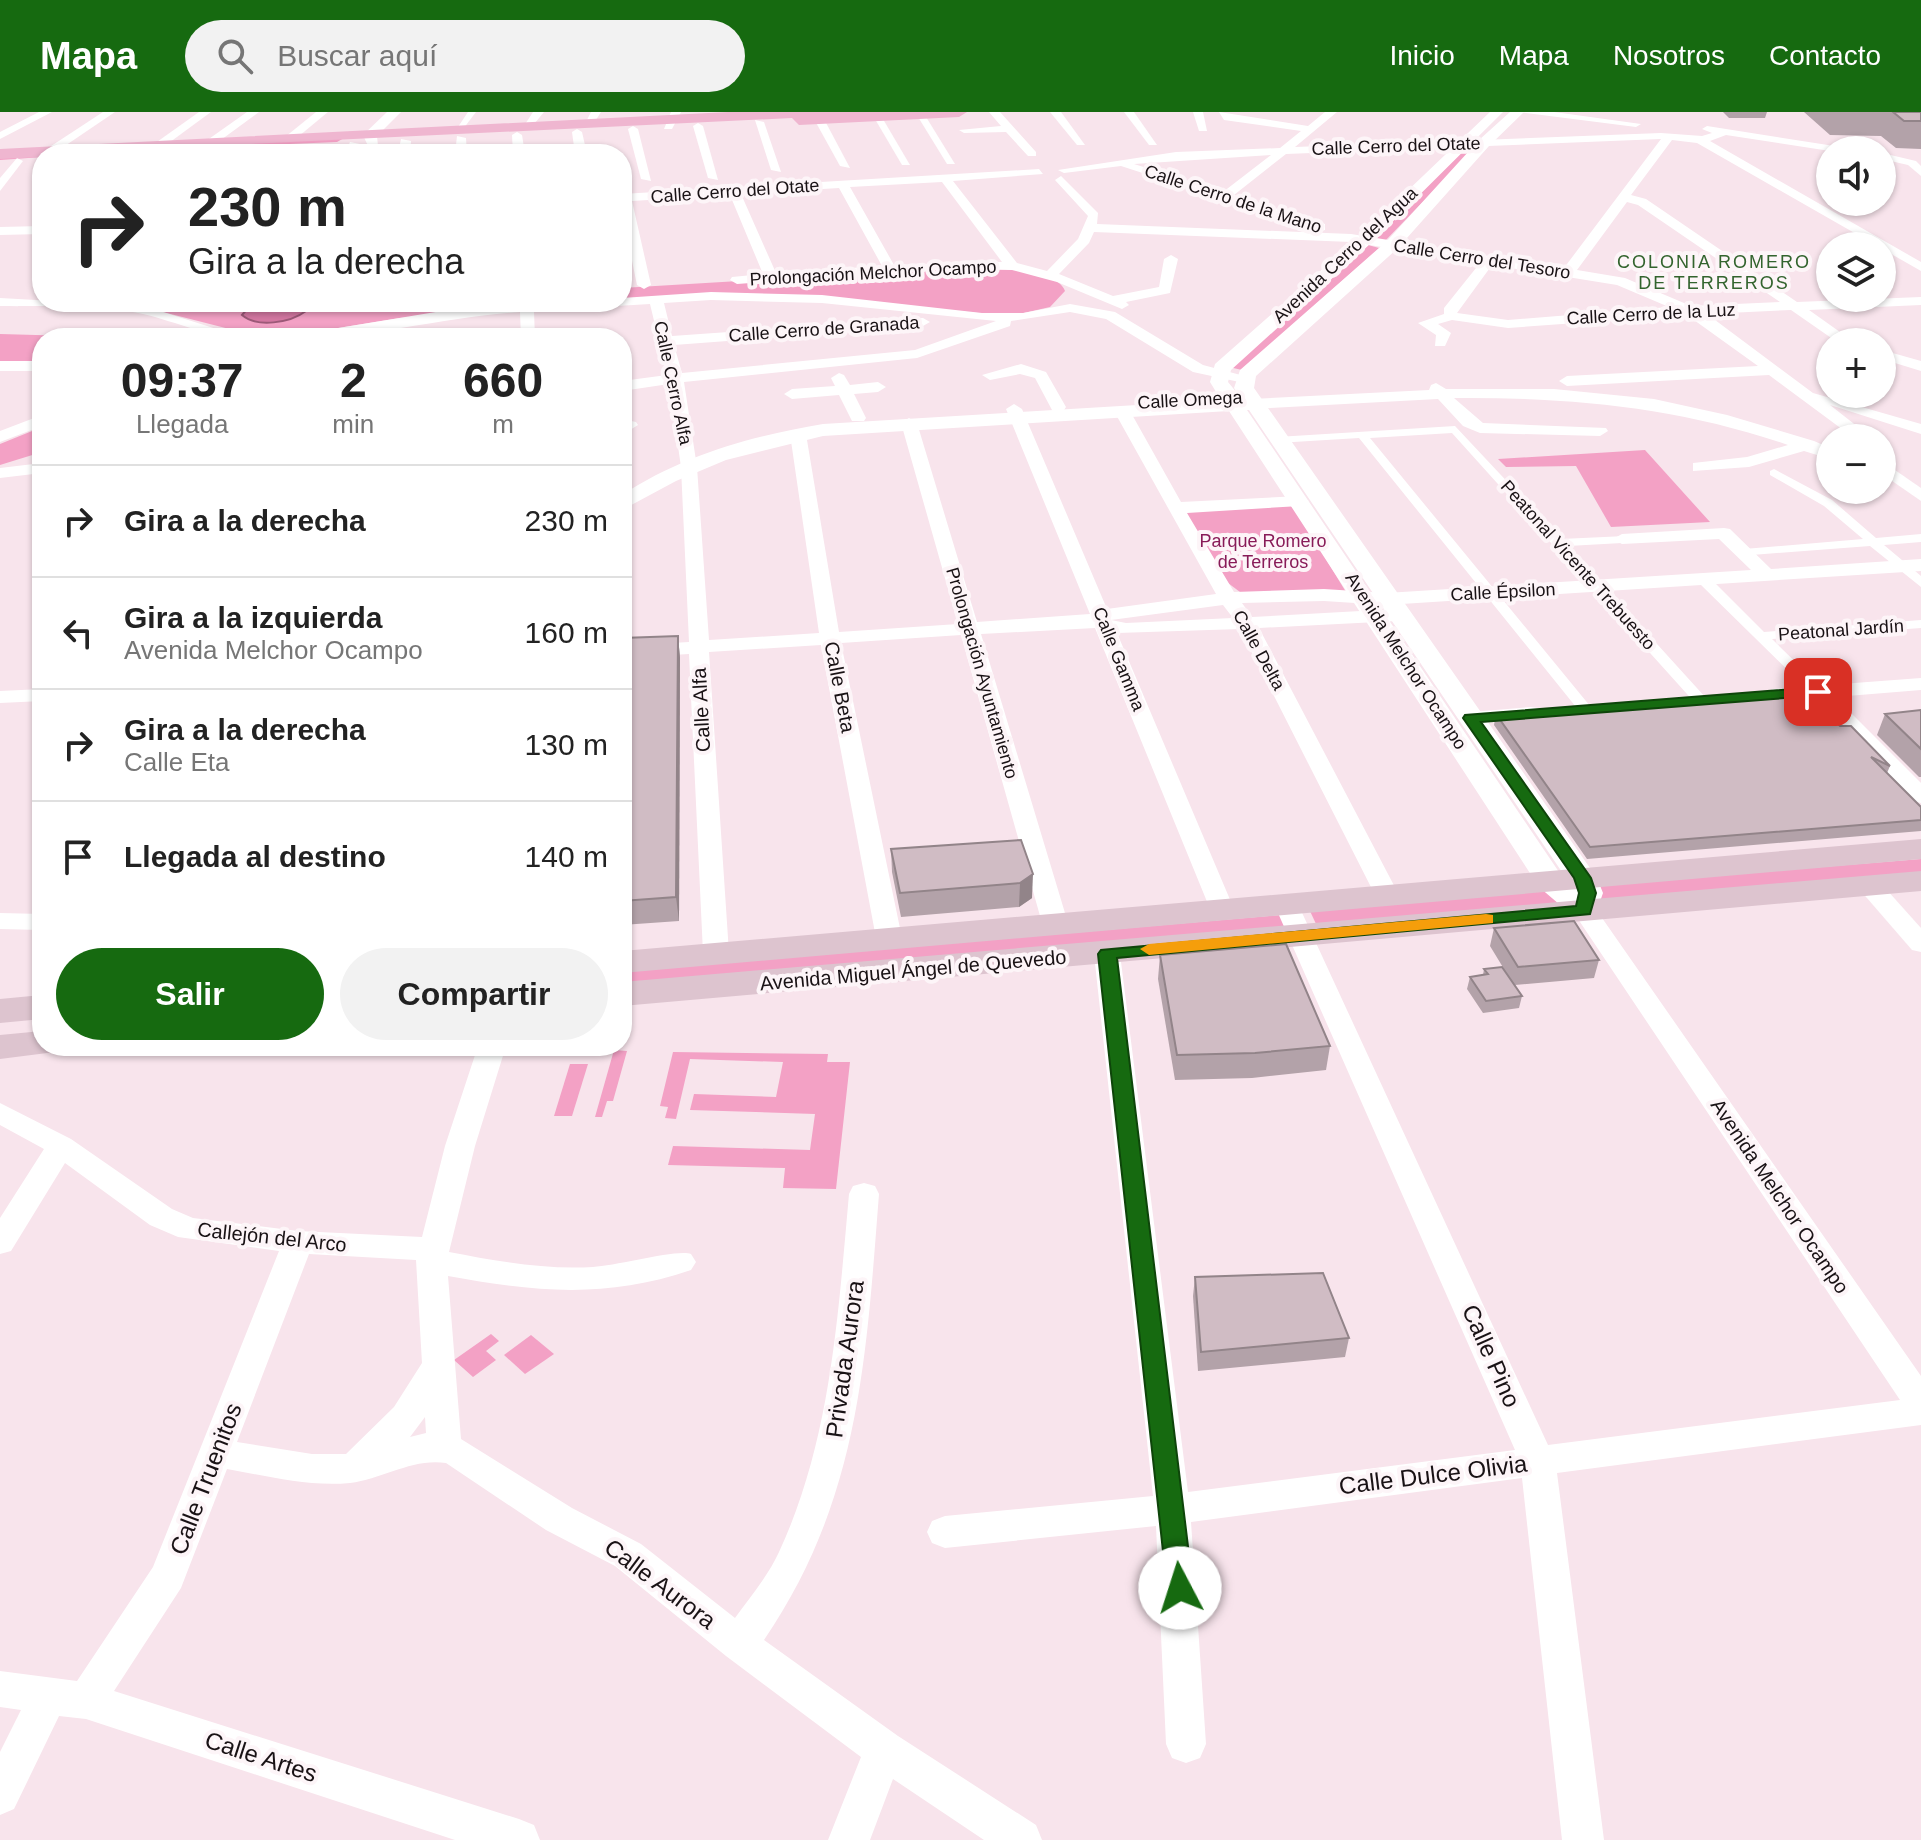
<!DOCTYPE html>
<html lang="es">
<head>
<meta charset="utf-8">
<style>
	body { margin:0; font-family:Arial,sans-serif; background:#f2f2f2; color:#222; height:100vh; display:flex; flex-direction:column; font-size:30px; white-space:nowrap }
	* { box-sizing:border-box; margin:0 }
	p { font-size:26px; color:#767676 }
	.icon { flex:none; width:44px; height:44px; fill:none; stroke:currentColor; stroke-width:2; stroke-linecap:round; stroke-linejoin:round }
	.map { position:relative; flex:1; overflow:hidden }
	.sheet { position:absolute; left:32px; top:216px; width:600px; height:728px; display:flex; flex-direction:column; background:#fff; border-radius:32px; box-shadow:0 2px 6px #0004 }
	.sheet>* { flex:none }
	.guide { position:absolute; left:32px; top:32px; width:600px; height:168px; border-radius:32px; box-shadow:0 2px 6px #0004; background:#fff; color:#222; overflow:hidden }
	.tools { position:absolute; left:1816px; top:24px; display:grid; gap:16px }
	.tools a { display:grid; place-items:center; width:80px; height:80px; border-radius:50%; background:#fff; box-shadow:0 2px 6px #0004; font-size:40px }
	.pin { position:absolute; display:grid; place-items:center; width:68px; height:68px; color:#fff; margin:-34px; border-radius:16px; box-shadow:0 4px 12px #0006 }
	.me { position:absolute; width:88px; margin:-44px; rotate:355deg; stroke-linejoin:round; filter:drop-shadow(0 0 6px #0008) }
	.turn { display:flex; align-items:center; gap:28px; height:168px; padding:0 24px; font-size:36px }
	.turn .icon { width:104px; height:104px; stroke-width:2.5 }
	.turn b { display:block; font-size:56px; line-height:68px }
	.eta { display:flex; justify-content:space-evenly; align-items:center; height:136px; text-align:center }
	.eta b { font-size:48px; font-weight:800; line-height:56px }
	.action { display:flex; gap:16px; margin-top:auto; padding:16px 24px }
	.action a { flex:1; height:92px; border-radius:48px; background:#166a10; color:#fff; font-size:32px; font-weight:800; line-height:92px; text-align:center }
	.action a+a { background:#f2f2f2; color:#222 }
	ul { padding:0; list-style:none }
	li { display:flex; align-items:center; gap:24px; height:112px; padding:0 24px; border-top:2px solid #e0e0e0 }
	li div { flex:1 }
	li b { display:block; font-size:30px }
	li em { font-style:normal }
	header { display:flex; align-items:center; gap:48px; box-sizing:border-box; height:112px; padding:0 40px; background:#166a10; color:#fff }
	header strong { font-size:38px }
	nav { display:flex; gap:44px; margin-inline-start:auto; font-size:28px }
	.search { width:560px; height:72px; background:#f2f2f2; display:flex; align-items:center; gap:20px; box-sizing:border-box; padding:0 28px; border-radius:44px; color:#767676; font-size:30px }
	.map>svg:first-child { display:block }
</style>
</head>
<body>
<header>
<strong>Mapa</strong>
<div class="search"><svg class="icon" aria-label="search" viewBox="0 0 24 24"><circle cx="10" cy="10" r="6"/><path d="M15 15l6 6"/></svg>Buscar aquí</div>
<nav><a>Inicio</a><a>Mapa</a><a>Nosotros</a><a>Contacto</a></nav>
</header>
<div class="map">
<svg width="1921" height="1728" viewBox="0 0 1921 1728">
	<rect width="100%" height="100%" fill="#f8e4ec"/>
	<g fill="#f3a1c5">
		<path d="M344 26 337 30 42 42V45L0 48V44Z"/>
		<path d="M1466 35H1476L1385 129 1375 127Z"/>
		<path d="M1368 133 1379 136 1242 258 1229 255Z"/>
		<path d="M956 156C980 156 1056 154 1065 179L1050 195 1011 204 782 183 622 190V176Z"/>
		<path d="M62 190H619L400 206 288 224 253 223 147 196Z"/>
		<path d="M0 222 144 226H42V251L0 250Z"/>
		<path d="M42 315V340L0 353V332Z"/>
		<path d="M1645 338 1710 410 1611 415 1576 354 1506 355 1498 347Z"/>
		<path d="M1293 393 1346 480 1248 486 1216 462 1181 400Z"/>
		<path d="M1921 747V763L1602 789 1595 773Z"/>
		<path d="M1543 777 1562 792 1317 814 1309 797Z"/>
		<path d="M1281 803 1287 816 622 874V859Z"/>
		<path d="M614 938 627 939 613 989H607L602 1005H595Z"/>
		<path d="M673 940 828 942 827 950H850L836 1077 783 1076 785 1056 668 1053 673 1034 810 1038 815 1002 690 998 694 982 776 985 783 950 690 947 676 1007 665 1006 668 995 660 994Z"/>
		<path d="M570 952H588L572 1004H554Z"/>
		<path d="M491 1222 499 1229 486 1239 496 1248 473 1265 454 1248Z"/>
		<path d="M531 1223 554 1242 525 1262 504 1243Z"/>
	</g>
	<path fill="#d478a2" stroke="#9c5978" stroke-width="2" d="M272 190H296L306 199C290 211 257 216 242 203L248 196Z"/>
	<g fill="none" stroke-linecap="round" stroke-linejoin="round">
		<g fill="#fff" fill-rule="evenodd">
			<path d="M468 0H476L460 21H454Z"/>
			<path d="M1455 314 1561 427 1626 424V430L1622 431 1568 434 1706 586V592H1696L1452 321 1370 326 1590 594V600H1580L1359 326 1277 331 1271 328 1277 325Z"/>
			<path d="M1774 357 1832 388 1876 426 1921 422V430L1884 433 1921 464V475L1870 434 1739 444 1738 441 1744 437 1863 427 1824 394 1770 363V359Z"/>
			<path d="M1705 465 1710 466 1764 520 1921 508V516L1772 527 1823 577V583H1813L1700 472V466Z"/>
		</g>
		<g fill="#fff" fill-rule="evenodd">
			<path d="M39 0H52L0 27V20Z"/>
			<path d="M103 0H115L53 42 42 40Z"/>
			<path d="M199 0H211L162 36H154V32Z"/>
			<path d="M247 0H259L214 33H206V29Z"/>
			<path d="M316 0H328L293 29H285V25Z"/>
			<path d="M533 0H544L530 17H522Z"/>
			<path d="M591 0H601L592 14H584Z"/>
			<path d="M671 0H681L672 17H664Z"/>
			<path d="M915 0H923L955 52H947Z"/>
			<path d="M989 0H1000L1036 40V44H1028L1006 20 964 21 959 18 1001 14Z"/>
			<path d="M1050 0H1061L1085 33H1077Z"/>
			<path d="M1124 0H1134L1157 33H1149Z"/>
			<path d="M1193 0H1203L1207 19H1199Z"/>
			<path d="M1219 0 1308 14 1325 0H1337L1295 35 1661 21 1702 24 1712 21 1702 17 1707 14 1847 36 1849 38 1830 39 1726 23 1710 29 1921 150V159L1697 31 1672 28 1631 83 1646 87 1797 190 1921 185V193L1809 198 1854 230H1837L1791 198 1707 202 1813 281 1921 312V322L1830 293 1872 326H1854L1769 263 1567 274 1559 269 1567 264 1758 254 1687 203 1508 216 1452 208 1438 212 1451 221 1445 234H1435L1436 223 1418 211 1444 202V196L1480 151 1351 130 1094 120 1089 131 1059 162 1113 184 1159 175 1164 147 1171 143 1178 147 1170 181 1126 190 1129 193 1122 197 1057 170 1012 158 948 157 737 172 730 168 732 165 763 162 730 83 632 89 651 173 644 177 637 173 622 100V82L1039 57 1043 62 953 69 1017 151 1047 159 1078 127 1088 104 1055 68 1061 64 1098 101 1097 112 1351 122 1564 156 1661 27 1286 42 1234 83 1325 112V118L1321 119 1121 54 1064 61 1058 58 1176 40 1280 36 1301 19 1224 8ZM1271 43 1223 80 1134 52ZM942 70 1002 150 894 153 850 75ZM839 76 882 154 776 161 741 82ZM1627 90 1638 93 1780 190 1691 194 1625 166 1577 158ZM1492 153 1617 173 1669 195 1508 208 1457 201Z"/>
			<path d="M1519 0H1554L1641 12 1636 15Z"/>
			<path d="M872 2H880L910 53H902Z"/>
			<path d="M819 4 824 7 850 56 840 54 814 7Z"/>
			<path d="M755 8 764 10 781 60 771 58Z"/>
			<path d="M698 11 703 14 718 68 708 66 693 14Z"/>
			<path d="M633 14 638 17 651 69 641 67 628 17Z"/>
			<path d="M577 17 582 20 587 42H575L572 20Z"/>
			<path d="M517 20 522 23 525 42H513L512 23Z"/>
			<path d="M457 24 466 26 467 42H455Z"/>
			<path d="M401 27 411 29 410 42H398Z"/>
			<path d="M350 30 360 32 357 42H345Z"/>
			<path d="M254 35H262V42H250Z"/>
			<path d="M1882 41 1916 49 1921 54V64L1908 53 1882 47Z"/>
			<path d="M17 46 23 49 0 79V66Z"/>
			<path d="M42 114V122L0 123V115Z"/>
			<path d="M711 180 822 183 982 201H1023L1070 192 1115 200 1203 253 1252 266 1244 271 1193 260 1106 207 1070 200 1011 209 1010 214 917 246 684 270 697 355 709 528 819 521 790 322 798 317 806 322 839 520 958 512 901 311 909 306 917 311 977 510 1090 502 1006 297 1014 292 1022 297 1107 497 1216 482 1114 299 1122 294 1130 299 1181 390 1300 384 1309 389 1300 394 1187 401 1234 480 1324 477 1386 481 1751 458 1719 427 1622 432 1613 427 1622 422 1724 416 1730 417 1771 457 1921 447V459L1386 493 1324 489 1242 491 1252 505 1397 497 1407 503 1397 509 1259 516 1399 783 1387 790 1375 783 1240 517 1117 521 1234 797 1222 804 1210 797 1095 516 981 522 1068 811 1055 819 1042 811 961 523 841 531 902 826 889 834 876 826 821 533 709 540 729 841 716 849 703 841 689 542 622 546V534L689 530 681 355 669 272 622 279V269L667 263 650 192 534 199 535 226H521L520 200C445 205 370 226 295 226L302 222 460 196 622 190V186ZM711 188 822 191 996 209 915 238 682 261 674 233 923 214 930 210 923 206 672 224 664 191ZM1223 493 1233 506 1126 511 1111 508Z"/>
			<path d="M0 186 144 194 245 226C209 226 178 210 143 202 97 192 47 195 0 194Z"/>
			<path d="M1882 238 1921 249V259L1882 247Z"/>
			<rect x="0" y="249" width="42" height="10"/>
			<path d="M1021 252 1046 260 1066 295 1064 298H1052L1035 266 1020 262 990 268 982 263Z"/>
			<path d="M839 261 844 263 850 273 878 270 886 275 878 280 854 282 866 306 864 309H852L839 283 792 287 784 282 792 277 835 274 831 266Z"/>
			<path d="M1436 271 1446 277H1554L1654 287 1727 303 1814 329 1830 336V347L1804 339 1749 355 1693 359V351L1747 345 1788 333C1678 295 1570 285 1454 286L1483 311 1606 316 1608 319 1600 324 1480 321 1463 314 1438 287 1252 297 1244 292 1252 287 1429 278 1431 273Z"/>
			<path d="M42 303V314L0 330V319Z"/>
			<path d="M622 307 636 310 638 313 630 318 622 317Z"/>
			<path d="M1882 349 1921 376V389L1882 362Z"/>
			<path d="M42 351V361L0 366V356Z"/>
			<path d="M1921 566V578L1835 585 1921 671V691L1913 689 1812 586 1773 589 1763 583 1773 577Z"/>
			<path d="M42 577V589L0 591V579Z"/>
			<path d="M1531 595 1539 596 1542 601 1539 606 1471 612 1460 606 1471 600Z"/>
			<path d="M1869 766 1878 768 1921 816V840L1912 838 1860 778 1857 773 1860 768Z"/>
			<path d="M1286 785 1298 792 1548 1333 1900 1288 1572 798 1584 791 1593 793 1921 1264V1313L1557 1361 1604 1728H1562L1522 1366 1191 1410 1206 1632 1200 1646 1186 1651 1172 1646 1166 1632 1156 1414 945 1436 932 1431 927 1420 932 1409 945 1404 1153 1384 1094 842 1107 834 1120 842 1188 1380 1515 1338 1274 792Z"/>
			<path d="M0 801 42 802V818L0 817Z"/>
			<path d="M478 934H506L475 1034 449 1140C496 1149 545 1158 593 1155 616 1154 677 1137 691 1142L696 1150 691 1158C606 1187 535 1180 448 1164L461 1327 572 1396 641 1432 735 1506C750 1485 768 1464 779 1440 831 1328 838 1203 849 1082L853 1074 864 1071 875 1074 879 1082C866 1247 860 1387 764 1528L898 1624 1036 1713 1042 1728H984L893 1667 870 1728H828L861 1645 726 1544 615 1454 546 1418 446 1351C412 1346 383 1367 350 1371 308 1375 267 1364 227 1357L181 1476 114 1579 519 1707 534 1713 540 1728H455L86 1607 59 1604 14 1697 0 1703V1640L21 1598 0 1595V1559L77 1569 153 1455 279 1139 178 1125 150 1113 65 1051 11 1139 0 1142V1106L44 1037 0 1013V991L71 1027 172 1097 193 1106 298 1119 422 1125 445 1034ZM309 1142 416 1148 422 1251 394 1295 346 1342H312L237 1330ZM425 1305 426 1321 410 1325Z"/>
		</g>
		<g fill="#fff" fill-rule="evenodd">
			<path d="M387 0H401L377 24 378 34H368L363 23Z"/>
			<path d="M1490 0H1503L1370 132 1231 258 1228 270 1242 287 1234 276 1240 258 1386 130 1479 28 1510 0H1524L1489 34 1398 136 1256 264 1254 276 1597 766 1603 781 1595 804H1573L1539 775 1229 299 823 324 726 348 676 369 622 398V383C683 343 752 324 823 312L1221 288 1210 270 1215 252 1358 126ZM1247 298H1249L1568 769 1561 763Z"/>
		</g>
		<g fill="#ddc4cf" fill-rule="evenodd">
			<path d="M1921 727V747L622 861V839Z"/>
			<path d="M1921 759V779L622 894V870Z"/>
			<path d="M42 883V907L0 911V887Z"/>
			<path d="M42 919V934H59L55 940 0 947V923Z"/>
		</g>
		<path fill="#efb6d0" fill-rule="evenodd" d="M728 0H967L959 5 799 13 792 6 42 42V45L0 47V37Z"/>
	</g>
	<g fill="#b3a2a9">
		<path d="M1723 0H1767L1765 6H1729Z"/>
		<path d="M1804 0H1921V37L1896 36 1881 24 1830 23Z"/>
		<path d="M678 524 680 546 679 809 622 813V526Z"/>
		<path d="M1921 598V665H1919L1877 623 1885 602Z"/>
		<path d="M1496 602 1840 614 1890 654 1887 661 1921 695V719L1587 747 1494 613Z"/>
		<path d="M1021 728 1032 786 1019 795 901 805 892 760 891 737Z"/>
		<path d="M1494 816 1599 848 1594 866 1515 873 1522 884 1519 896 1483 901 1467 877 1470 865 1483 863 1484 857H1504L1490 834Z"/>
		<path d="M1160 843 1330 934 1326 958 1252 966 1175 968 1158 867Z"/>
		<path d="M1195 1165 1349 1226 1345 1245 1198 1259 1193 1184Z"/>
	</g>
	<g fill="#928489">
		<path d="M678 524 680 546 679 809 676 785Z"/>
		<path d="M1033 762 1032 786 1019 795 1020 771Z"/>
	</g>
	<g fill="#d0bcc4" stroke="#928489" stroke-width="2">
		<path d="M1893 0H1921V9H1904Z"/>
		<path d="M678 524 676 785 622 789V526Z"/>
		<path d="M1805 579 1840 614H1851L1890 654 1871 645 1921 695V708L1590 735 1496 602Z"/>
		<path d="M1921 598V637L1885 602Z"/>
		<path d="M1021 728 1033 762 1020 771 900 781 891 737Z"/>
		<path d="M1574 809 1599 848 1518 855 1494 816Z"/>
		<path d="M1286 832 1330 934 1255 941 1177 943 1160 843Z"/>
		<path d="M1502 855 1522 884 1486 889 1470 865 1488 862 1484 857Z"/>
		<path d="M1323 1161 1349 1226 1201 1240 1195 1165Z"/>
	</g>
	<path fill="#166a10" stroke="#0e450a" stroke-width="2" d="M1818 575 1823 577V583L1481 610 1591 766 1596 781 1590 802 1117 846 1193 1476 1189 1484 1180 1487 1171 1484 1167 1476 1098 842 1101 838 1576 794 1579 781 1574 766 1463 606 1465 603Z"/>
	<path fill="#f59e0b" d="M1486 802 1493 803V811L1149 843 1140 837 1149 832Z"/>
	<g text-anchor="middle" stroke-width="8" stroke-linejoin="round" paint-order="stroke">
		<g font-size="18" fill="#191215" stroke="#fdf5f8">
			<text transform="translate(1396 34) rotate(-2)" y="6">Calle Cerro del Otate</text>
			<text transform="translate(735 79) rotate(-4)" y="6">Calle Cerro del Otate</text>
			<text transform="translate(1233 87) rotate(18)" y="6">Calle Cerro de la Mano</text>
			<text transform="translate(1345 143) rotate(-43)" y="6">Avenida Cerro del Agua</text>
			<text transform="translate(1482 147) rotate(9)" y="6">Calle Cerro del Tesoro</text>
			<text transform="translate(873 161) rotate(-3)" y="6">Prolongación Melchor Ocampo</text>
			<text transform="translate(1651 202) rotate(-3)" y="6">Calle Cerro de la Luz</text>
			<text transform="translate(824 217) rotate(-4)" y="6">Calle Cerro de Granada</text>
			<text transform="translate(673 271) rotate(78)" y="6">Calle Cerro Alfa</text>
			<text transform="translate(1190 288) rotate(-3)" y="6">Calle Omega</text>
			<text transform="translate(1578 453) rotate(48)" y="6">Peatonal Vicente Trebuesto</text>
			<text transform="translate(1503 480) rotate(-3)" y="6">Calle Épsilon</text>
			<text transform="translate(1841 518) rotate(-4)" y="6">Peatonal Jardín</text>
			<text transform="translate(1259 538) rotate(61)" y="6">Calle Delta</text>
			<text transform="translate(1119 547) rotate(68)" y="6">Calle Gamma</text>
			<text transform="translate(1406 549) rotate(57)" y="6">Avenida Melchor Ocampo</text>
			<text transform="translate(982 561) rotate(74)" y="6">Prolongación Ayuntamiento</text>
		</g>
		<g font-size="18" letter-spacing="2" fill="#33642e" stroke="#fdf5f8">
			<text x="1714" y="156">COLONIA ROMERO<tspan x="1714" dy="21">DE TERREROS</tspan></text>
		</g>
		<g font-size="18" fill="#881b58" stroke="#fdf5f8">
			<text x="1263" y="435">Parque Romero<tspan x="1263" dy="21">de Terreros</tspan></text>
		</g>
		<g font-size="20" fill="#191215" stroke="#fdf5f8">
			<text transform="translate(840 575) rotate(79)" y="7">Calle Beta</text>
			<text transform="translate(701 598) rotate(-93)" y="7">Calle Alfa</text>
			<text transform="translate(913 858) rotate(-5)" y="7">Avenida Miguel Ángel de Quevedo</text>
			<text transform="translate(1780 1084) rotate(56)" y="7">Avenida Melchor Ocampo</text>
			<text transform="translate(272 1125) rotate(6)" y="7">Callejón del Arco</text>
		</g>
		<g font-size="24" fill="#191215" stroke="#fdf5f8">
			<text transform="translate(1491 1244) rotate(66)" y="8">Calle Pino</text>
			<text transform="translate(845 1247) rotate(-82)" y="8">Privada Aurora</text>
			<text transform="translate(1433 1363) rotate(-7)" y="8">Calle Dulce Olivia</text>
			<text transform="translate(206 1367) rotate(-69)" y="8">Calle Truenitos</text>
			<text transform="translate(660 1472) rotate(37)" y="8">Calle Aurora</text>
			<text transform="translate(261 1645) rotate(18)" y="8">Calle Artes</text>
		</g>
	</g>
</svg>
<div class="tools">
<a><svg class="icon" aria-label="sound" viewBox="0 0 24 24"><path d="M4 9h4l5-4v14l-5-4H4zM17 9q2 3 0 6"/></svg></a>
<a><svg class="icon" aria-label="layers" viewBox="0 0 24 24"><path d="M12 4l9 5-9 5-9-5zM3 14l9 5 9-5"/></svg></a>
<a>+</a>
<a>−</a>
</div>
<div class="pin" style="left:1818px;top:580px;background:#d93025"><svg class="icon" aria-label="arrive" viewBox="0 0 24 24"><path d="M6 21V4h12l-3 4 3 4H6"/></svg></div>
<svg class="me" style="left:1180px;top:1476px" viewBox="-20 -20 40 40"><circle r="19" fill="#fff"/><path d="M0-13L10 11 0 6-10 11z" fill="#166a10"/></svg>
<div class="guide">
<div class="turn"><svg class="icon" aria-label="right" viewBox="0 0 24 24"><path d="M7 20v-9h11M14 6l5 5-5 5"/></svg><div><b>230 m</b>Gira a la derecha</div></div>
</div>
<section class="sheet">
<div class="eta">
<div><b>09:37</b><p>Llegada</p></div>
<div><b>2</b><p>min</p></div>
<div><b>660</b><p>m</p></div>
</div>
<ul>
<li><svg class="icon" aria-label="right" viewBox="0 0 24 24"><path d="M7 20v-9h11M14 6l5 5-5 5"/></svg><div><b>Gira a la derecha</b></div><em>230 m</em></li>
<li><svg class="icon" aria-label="left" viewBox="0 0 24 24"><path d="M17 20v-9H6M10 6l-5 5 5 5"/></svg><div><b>Gira a la izquierda</b><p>Avenida Melchor Ocampo</p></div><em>160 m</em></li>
<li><svg class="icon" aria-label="right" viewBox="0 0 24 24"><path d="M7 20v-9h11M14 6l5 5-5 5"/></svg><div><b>Gira a la derecha</b><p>Calle Eta</p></div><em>130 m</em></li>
<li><svg class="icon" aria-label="arrive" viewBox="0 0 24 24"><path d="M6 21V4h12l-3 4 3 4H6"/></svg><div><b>Llegada al destino</b></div><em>140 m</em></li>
</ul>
<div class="action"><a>Salir</a><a>Compartir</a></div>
</section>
</div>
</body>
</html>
